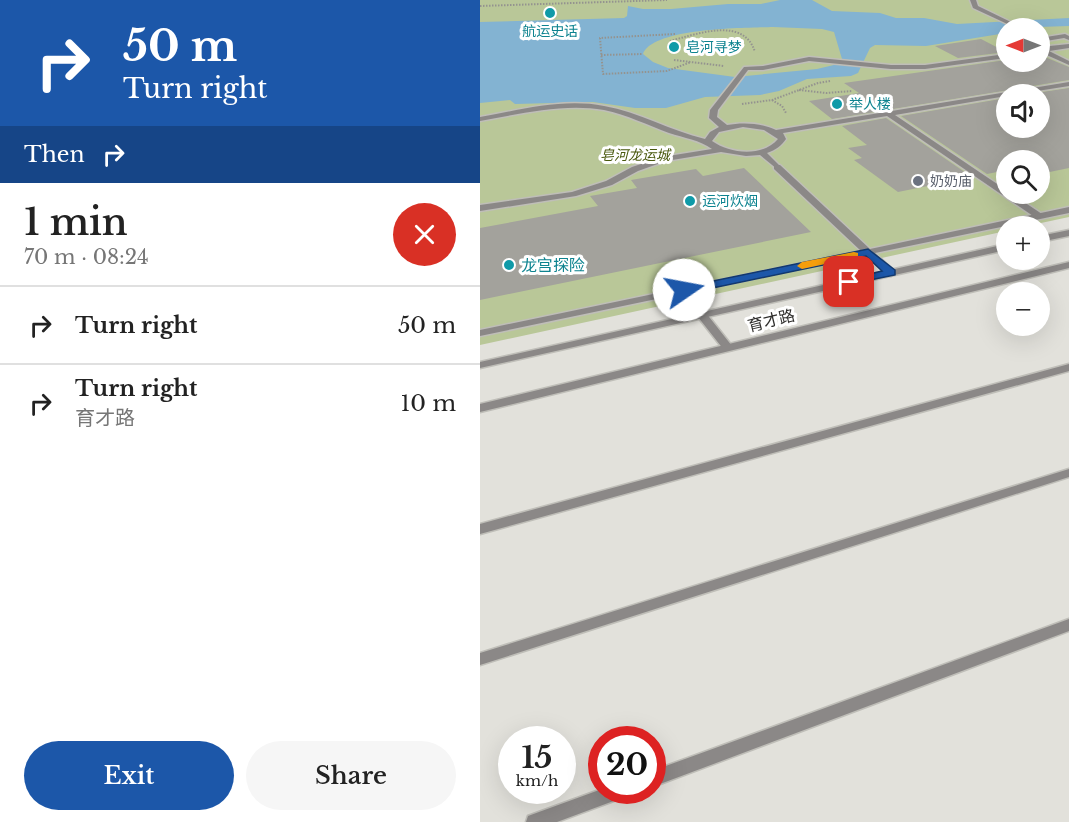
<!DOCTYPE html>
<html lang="en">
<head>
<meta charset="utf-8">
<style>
	body { margin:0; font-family:"Libre Baskerville","Noto Sans SC",serif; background:#f6f6f6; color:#222; height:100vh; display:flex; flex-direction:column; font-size:22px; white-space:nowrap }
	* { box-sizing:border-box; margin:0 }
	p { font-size:20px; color:#767676 }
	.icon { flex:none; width:33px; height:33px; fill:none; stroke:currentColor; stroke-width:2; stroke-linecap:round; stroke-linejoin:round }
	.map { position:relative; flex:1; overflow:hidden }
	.panel { display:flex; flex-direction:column; background:#fff; width:480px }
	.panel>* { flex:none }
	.guide { background:#1c57a9; color:#fff; overflow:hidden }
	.needle { width:39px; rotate:270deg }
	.buttons { position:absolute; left:516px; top:18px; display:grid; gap:12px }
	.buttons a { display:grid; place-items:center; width:54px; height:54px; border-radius:50%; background:#fff; box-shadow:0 6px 24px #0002; font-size:30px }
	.speed { position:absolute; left:18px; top:726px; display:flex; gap:12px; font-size:30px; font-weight:700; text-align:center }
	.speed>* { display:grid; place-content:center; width:78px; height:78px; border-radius:50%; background:#fff; box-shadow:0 6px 24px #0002; line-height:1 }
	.speed small { font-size:15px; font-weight:400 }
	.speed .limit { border:9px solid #d22; background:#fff; color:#111 }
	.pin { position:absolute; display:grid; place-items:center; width:51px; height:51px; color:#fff; margin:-26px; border-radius:12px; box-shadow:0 3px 9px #0006 }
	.me { position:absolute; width:66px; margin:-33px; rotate:78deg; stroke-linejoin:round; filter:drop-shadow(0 0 4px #0008) }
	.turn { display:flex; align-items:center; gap:21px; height:126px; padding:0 24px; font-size:27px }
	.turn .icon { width:78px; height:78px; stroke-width:2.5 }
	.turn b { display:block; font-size:42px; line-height:51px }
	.then { display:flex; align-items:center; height:57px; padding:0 24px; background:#0003; gap:12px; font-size:22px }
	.round { display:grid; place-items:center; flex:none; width:63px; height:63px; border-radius:32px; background:#f6f6f6 }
	.summary { display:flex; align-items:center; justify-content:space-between; height:102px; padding:0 24px }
	h1 { font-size:36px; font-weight:600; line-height:45px }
	.primary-button { display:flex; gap:12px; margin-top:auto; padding:12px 24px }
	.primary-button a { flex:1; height:69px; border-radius:36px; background:#1c57a9; color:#fff; font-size:24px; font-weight:600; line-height:69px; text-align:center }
	.primary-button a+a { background:#f6f6f6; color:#222 }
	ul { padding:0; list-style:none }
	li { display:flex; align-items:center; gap:18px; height:78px; padding:0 24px; border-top:2px solid #e0e0e0 }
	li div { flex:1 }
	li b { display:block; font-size:22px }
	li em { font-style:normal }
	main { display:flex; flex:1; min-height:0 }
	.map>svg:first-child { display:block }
</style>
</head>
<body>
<main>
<section class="panel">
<div class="guide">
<div class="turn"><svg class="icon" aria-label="right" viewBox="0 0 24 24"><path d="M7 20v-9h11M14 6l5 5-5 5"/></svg><div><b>50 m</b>Turn right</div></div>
<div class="then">Then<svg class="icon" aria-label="right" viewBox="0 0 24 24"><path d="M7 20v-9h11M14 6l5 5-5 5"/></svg></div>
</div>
<div class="summary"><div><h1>1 min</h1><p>70 m · 08:24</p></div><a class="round" style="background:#d93025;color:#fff"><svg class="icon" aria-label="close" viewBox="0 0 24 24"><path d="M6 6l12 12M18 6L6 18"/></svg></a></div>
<ul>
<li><svg class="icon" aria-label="right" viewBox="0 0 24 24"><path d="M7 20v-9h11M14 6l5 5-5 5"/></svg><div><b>Turn right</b></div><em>50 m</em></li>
<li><svg class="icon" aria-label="right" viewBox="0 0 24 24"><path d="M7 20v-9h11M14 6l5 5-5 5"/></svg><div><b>Turn right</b><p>育才路</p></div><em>10 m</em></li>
</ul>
<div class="primary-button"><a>Exit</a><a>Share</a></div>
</section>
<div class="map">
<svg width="589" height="822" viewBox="0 0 589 822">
	<rect width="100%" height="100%" fill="#e2e1db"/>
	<path fill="#b9c798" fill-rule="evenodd" d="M0 0H589V217L547 226H526V231L0 345ZM526 28H560V62H526ZM526 94H560V128H526ZM526 160H560V194H526Z"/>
	<path fill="#83b3d2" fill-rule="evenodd" d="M300 0H332L352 11 400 13 416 18H444L477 24 589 18V26L526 28V33L446 46 395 45 390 48 378 73 371 76 327 79 299 91 280 95 225 97 186 108H155L113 102 35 104 30 100 0 103V22L144 18 147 16 148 6 163 9H191L248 4H281ZM293 27 342 29 354 32 362 59 358 64 337 69 255 77 188 68 173 62 163 54C173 27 268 28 293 27Z"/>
	<g fill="#a3a29c">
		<path d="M501 39 526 52 478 58 455 46Z"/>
		<path d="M560 55 589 67V80L352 119 329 101 379 93 364 83 526 60 560 62Z"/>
		<path d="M589 88V168L560 174V160H526V179L517 172 507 174 421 116 526 98V128H560V94H549Z"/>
		<path d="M406 118 492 177 418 192 374 160 382 158 368 148 387 145 362 126Z"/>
		<path d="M264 168 331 232 0 300V228L118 206 110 196 157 188 151 180 216 169 223 176Z"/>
	</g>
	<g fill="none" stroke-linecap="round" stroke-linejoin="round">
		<g stroke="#bfbeb8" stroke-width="3">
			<g id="service">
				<path d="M294 165H300L390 249 589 207V213L395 253 416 273 411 276 408 275 386 255 0 336V330L381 251 294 169Z"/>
				<path d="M222 312 226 313 252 346 254 348 252 350H244L218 317 217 315Z"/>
				<path d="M589 364V371L0 534V524Z"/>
				<path d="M589 469V477L0 665V653Z"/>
				<path d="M589 619V631L172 787V771Z"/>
				<path d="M122 789 150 790 147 796 77 822H46L48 816Z"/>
			</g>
		</g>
		<g stroke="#bfbeb8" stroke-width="3">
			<g id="pedestrian">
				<path d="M490 0H496L498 6 543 28H536L493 8Z"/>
				<path d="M585 34 589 36V40L584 38 560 42V38Z"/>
				<path d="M589 44V48L569 51 589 61V65L560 52V47Z"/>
				<path d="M526 54V58L445 69H411L329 61 283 70H268L238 110 237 117 247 125C263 122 281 123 296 130L589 82V86L538 94H526V96L415 115 526 190V194H532L562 214V218H556L407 116 303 133 306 139C301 146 296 150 287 153L301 167 297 169 280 155 266 156 241 152 186 161 158 171 132 185 96 196 0 211V205L92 192 126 181 152 167 182 157 232 149C220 140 204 138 189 133 168 125 147 115 124 110 83 103 40 114 0 121V117C40 110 83 98 124 106 159 112 191 131 225 139L230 132 239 127 229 118 230 110 264 67 283 66 329 57 411 65H445ZM263 127 284 130 298 139C283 157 250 154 232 141L239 132Z"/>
			</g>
		</g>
		<g stroke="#bfbeb8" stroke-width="3">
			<g id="tertiary">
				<path d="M589 230V236L560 242V236Z"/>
				<path d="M526 244V250L0 368V362Z"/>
				<path d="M589 262V268L0 412V404Z"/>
			</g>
		</g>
		<g stroke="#94938f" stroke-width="2" stroke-dasharray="1.5 1.5" stroke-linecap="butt">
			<path d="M0 6 187 0"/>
			<path d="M195 34 120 38 123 74 187 71 211 62"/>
			<path d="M190 41C217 34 264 16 275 52"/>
			<path d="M121 55 163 54"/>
			<path d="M194 60 244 66"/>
			<path d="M319 90 346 93 372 91"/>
			<path d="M292 100 302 106 306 113"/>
			<path d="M262 104 292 100 338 83 350 81"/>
		</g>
		<use href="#service" fill="#8b8887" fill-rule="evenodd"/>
		<use href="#pedestrian" fill="#8b8887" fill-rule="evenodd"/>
		<use href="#tertiary" fill="#8b8887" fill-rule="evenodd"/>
	</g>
	<path fill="#1c57a9" stroke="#12396e" stroke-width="1.5" d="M388 249 415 270V275L365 285V280L402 271 386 256 204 294 198 290 204 287Z"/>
	<path fill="#f59e0b" d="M374 252 378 253V257L322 269 317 266 322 262Z"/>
	<g fill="#0f9aa8" stroke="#fff" stroke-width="2">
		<circle cx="70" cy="13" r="6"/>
		<circle cx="194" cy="47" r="6"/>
		<circle cx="357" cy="104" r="6"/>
		<circle cx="210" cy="201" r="6"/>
		<circle cx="29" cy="265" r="6"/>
	</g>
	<circle fill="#6b7280" stroke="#fff" stroke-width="2" cx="438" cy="181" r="6"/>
	<g text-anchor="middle" stroke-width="6" stroke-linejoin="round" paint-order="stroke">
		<g font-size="14" fill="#0d838f" stroke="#fff" text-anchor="start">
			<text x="70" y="36" text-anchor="middle">航运史话</text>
			<text x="206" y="52">皂河寻梦</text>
			<text x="369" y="109">举人楼</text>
			<text x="222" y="206">运河炊烟</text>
		</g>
		<g font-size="14" font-style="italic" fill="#48580c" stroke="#fff">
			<text x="155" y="160">皂河龙运城</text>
		</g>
		<g font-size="14" fill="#5b616d" stroke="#fff" text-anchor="start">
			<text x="450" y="186">奶奶庙</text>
		</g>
		<g font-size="16" fill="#0d838f" stroke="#fff" text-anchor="start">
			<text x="41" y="271">龙宫探险</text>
		</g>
		<g font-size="16" fill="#31302e" stroke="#fff">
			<text transform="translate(291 320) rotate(-14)" y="6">育才路</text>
		</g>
	</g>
</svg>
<div class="buttons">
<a><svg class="needle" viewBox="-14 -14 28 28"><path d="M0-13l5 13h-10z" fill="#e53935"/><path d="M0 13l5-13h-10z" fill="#767676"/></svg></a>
<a><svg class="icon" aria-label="sound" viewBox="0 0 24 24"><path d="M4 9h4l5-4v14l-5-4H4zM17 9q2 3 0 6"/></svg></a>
<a><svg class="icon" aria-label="search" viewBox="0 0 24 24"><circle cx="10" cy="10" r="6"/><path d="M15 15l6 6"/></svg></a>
<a>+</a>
<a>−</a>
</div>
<div class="speed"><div>15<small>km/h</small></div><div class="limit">20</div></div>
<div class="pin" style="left:369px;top:282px;background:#d93025"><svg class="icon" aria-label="arrive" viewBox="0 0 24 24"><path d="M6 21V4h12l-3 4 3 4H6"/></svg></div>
<svg class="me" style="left:204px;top:290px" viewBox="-20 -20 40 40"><circle r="19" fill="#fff"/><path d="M0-13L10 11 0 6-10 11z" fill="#1c57a9"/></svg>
</div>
</main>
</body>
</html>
